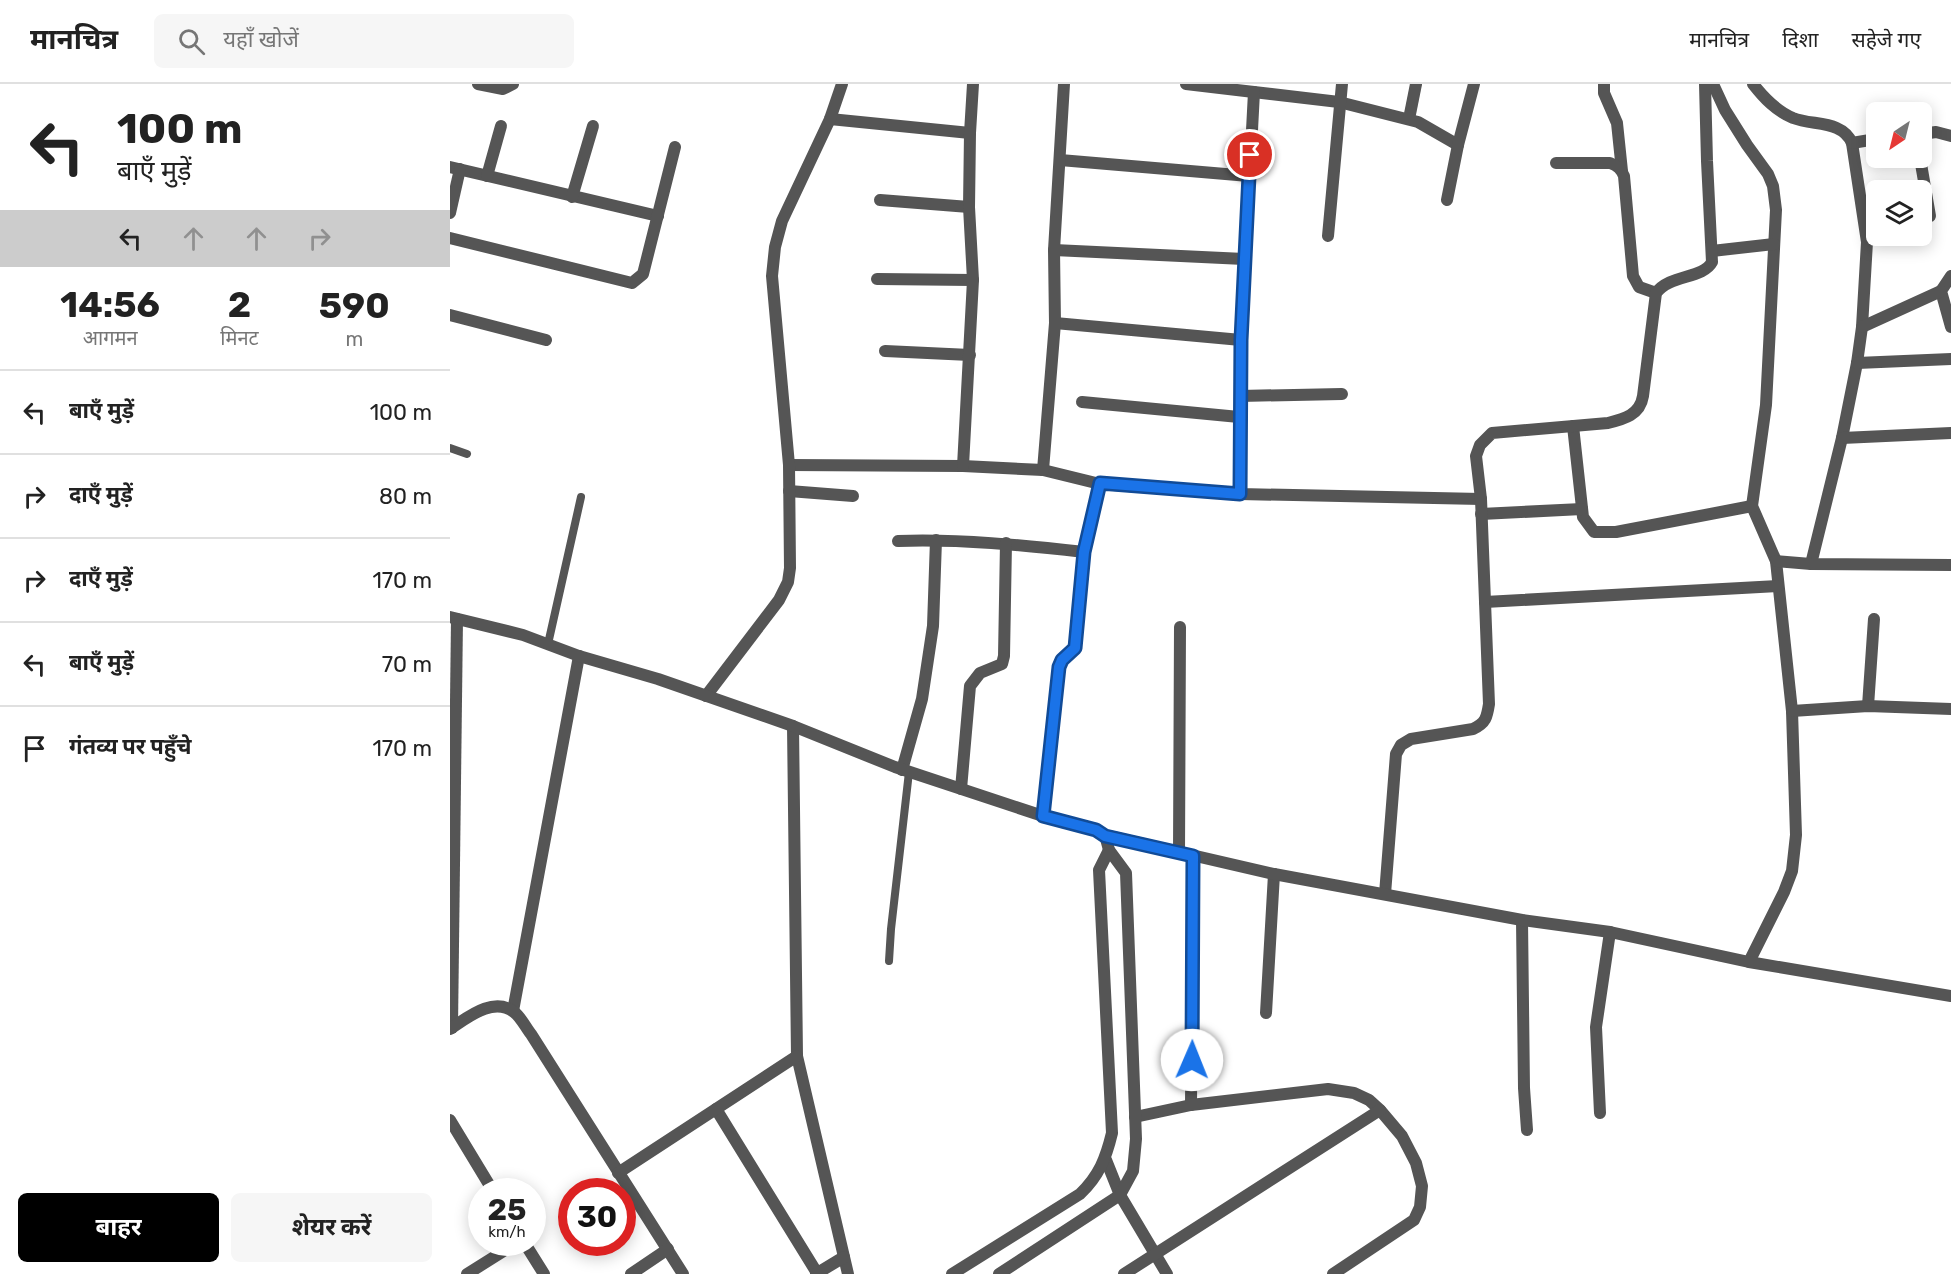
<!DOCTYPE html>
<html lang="hi">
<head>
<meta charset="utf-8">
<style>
	body { margin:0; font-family:Rubik,"Noto Sans Devanagari",sans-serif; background:#f6f6f6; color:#222; height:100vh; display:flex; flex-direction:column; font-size:22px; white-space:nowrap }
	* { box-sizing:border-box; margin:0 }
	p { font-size:20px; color:#767676 }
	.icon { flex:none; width:33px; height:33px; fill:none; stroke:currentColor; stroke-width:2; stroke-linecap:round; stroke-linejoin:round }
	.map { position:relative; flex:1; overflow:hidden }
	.details { display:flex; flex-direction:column; background:#fff; width:450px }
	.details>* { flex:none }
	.top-card { background:#fff; color:#222; overflow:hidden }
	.needle { width:39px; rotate:215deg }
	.controls { position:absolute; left:1416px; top:18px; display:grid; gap:12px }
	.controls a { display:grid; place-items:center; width:66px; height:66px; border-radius:9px; background:#fff; box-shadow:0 3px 15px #0003; font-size:30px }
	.speed { position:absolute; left:18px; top:1094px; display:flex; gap:12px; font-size:30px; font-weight:700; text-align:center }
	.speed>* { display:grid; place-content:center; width:78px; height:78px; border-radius:50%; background:#fff; box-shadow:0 3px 15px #0003; line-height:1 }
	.speed small { font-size:15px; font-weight:400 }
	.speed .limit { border:9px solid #d22; background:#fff; color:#111 }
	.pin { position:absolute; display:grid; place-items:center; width:51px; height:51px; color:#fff; margin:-26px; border:3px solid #fff; border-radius:50%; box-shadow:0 2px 6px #0007 }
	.me { position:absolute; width:66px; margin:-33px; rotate:1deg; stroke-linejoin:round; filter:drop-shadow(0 0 4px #0008) }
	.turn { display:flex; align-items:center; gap:21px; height:126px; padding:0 18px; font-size:27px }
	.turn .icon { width:78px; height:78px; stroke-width:2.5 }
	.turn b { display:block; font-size:42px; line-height:51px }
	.lanes { display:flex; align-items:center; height:57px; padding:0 18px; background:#0003; justify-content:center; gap:30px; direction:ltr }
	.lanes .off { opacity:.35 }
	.eta { display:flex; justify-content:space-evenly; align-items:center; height:102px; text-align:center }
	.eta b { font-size:36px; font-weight:700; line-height:42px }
	.action { display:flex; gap:12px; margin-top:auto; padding:12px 18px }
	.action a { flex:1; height:69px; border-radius:9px; background:#000; color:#fff; font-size:24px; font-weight:700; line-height:69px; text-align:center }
	.action a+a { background:#f6f6f6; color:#222 }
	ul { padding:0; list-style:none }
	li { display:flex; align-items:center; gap:18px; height:84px; padding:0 18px; border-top:2px solid #e0e0e0 }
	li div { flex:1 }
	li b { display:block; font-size:22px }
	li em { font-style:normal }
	header { display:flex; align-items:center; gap:36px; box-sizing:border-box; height:84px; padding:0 30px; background:#fff; border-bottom:2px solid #e0e0e0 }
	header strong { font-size:28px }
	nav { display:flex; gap:33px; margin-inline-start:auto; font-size:21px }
	.search { width:420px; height:54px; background:#f6f6f6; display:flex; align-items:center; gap:15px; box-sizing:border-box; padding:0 21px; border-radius:9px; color:#767676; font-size:22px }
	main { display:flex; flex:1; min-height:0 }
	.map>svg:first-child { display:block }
</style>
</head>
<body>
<header>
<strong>मानचित्र</strong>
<div class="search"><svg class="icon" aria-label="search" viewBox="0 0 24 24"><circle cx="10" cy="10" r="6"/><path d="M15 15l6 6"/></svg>यहाँ खोजें</div>
<nav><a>मानचित्र</a><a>दिशा</a><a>सहेजे गए</a></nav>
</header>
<main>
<section class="details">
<div class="top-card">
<div class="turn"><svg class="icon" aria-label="left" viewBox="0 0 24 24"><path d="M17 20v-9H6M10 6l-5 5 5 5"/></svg><div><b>100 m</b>बाएँ मुड़ें</div></div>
<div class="lanes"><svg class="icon" aria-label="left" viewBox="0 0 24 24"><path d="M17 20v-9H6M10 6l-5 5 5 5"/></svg><svg class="icon off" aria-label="ahead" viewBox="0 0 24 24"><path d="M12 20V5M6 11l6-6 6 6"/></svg><svg class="icon off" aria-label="ahead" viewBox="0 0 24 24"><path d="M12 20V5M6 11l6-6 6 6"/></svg><svg class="icon off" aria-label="right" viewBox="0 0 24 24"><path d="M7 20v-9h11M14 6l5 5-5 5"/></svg></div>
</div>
<div class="eta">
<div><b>14:56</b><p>आगमन</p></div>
<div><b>2</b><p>मिनट</p></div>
<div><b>590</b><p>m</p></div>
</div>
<ul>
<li><svg class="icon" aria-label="left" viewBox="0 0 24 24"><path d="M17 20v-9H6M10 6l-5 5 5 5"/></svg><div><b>बाएँ मुड़ें</b></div><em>100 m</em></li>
<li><svg class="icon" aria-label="right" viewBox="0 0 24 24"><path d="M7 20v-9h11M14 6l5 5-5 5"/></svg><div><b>दाएँ मुड़ें</b></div><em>80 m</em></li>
<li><svg class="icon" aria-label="right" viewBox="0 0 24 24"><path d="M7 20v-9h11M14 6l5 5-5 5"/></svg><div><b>दाएँ मुड़ें</b></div><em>170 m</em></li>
<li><svg class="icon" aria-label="left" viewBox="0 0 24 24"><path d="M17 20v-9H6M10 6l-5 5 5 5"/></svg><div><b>बाएँ मुड़ें</b></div><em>70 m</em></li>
<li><svg class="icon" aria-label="arrive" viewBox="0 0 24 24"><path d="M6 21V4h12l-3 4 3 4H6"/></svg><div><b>गंतव्य पर पहुँचे</b></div><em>170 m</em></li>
</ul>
<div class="action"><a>बाहर</a><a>शेयर करें</a></div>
</section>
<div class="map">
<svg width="1501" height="1190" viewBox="0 0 1501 1190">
	<rect width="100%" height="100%" fill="#fff"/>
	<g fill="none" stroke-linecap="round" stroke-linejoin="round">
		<g stroke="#555" stroke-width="8">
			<path d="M0 364 17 370"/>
			<path d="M98 560 131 413"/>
			<path d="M439 877 441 845 459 688"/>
		</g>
		<g stroke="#555" stroke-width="12">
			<path d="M28 0 53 5 63 0"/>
			<path d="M736 0 889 18 968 38 1008 61"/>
			<path d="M1154 0V9L1167 39 1172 87"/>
			<path d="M1263 0 1275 26 1297 61 1318 90 1323 102 1326 126 1316 321 1302 422 1326 477 1342 627 1346 751 1342 787 1334 808 1299 878"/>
			<path d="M1303 0C1314 14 1326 27 1343 34 1364 42 1392 36 1402 59L1417 158 1412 243 1407 279 1392 354 1361 480"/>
			<path d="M380 35 520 49"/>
			<path d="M959 35 966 0"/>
			<path d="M1472 50 1486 48 1501 52"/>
			<path d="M1402 59 1426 55"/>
			<path d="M1470 74 1480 132"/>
			<path d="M610 76 799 92"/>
			<path d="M1106 79H1160C1168 82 1171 85 1174 92L1183 192 1189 203 1206 209"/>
			<path d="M0 83 208 132"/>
			<path d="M37 92 51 42"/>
			<path d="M122 113 143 42"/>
			<path d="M430 116 519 123"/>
			<path d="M997 116 1008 61 1024 0"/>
			<path d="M0 129 10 85"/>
			<path d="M878 152 892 0"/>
			<path d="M0 154 182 199 193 190 225 63"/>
			<path d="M604 166 794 175"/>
			<path d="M1262 167 1324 160"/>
			<path d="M1501 192 1491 207 1501 243"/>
			<path d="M427 195 523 196"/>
			<path d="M0 231 96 256"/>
			<path d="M605 239 791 256"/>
			<path d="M1412 243 1491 207"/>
			<path d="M435 267 520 271"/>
			<path d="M1407 279 1501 275"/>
			<path d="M790 312 892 310"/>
			<path d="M632 318 789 333"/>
			<path d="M1123 342 1133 433 1144 448H1166L1302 422"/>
			<path d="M1392 354 1501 349"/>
			<path d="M339 381 513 382 593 386 650 400 790 410 1031 415"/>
			<path d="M513 382 523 196 519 123 520 49 523 0"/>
			<path d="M593 386 605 239 604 166 614 0"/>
			<path d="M339 407 403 412"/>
			<path d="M790 410 791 256 804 8"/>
			<path d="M1031 430 1132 425"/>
			<path d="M448 457C511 455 572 461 634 468L650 400"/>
			<path d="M1326 477 1361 480 1501 481"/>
			<path d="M1035 518 1328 502"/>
			<path d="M256 612 329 516 338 498 340 484 339 381 322 192 325 163 332 137 380 35 392 0"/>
			<path d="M1418 622 1424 535"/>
			<path d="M1342 627 1418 622 1501 625"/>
			<path d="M343 642 347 972 398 1190"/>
			<path d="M452 686 472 615 483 542 486 456"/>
			<path d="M511 705 520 602 530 589 552 580 554 572 556 459"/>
			<path d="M593 732 609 583 612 576 625 564 634 468"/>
			<path d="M729 769 730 543"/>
			<path d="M935 810 946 670 951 661 961 655 1023 645C1036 639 1037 633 1039 620L1031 415 1026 372 1030 361 1042 349 1158 339C1174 335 1190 331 1193 312L1206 209C1220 190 1253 195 1262 178L1257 77 1255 0"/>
			<path d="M1072 836 1074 1004 1077 1046"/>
			<path d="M63 927 129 572"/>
			<path d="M816 929 824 790"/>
			<path d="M2 944 7 535"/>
			<path d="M0 945C17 934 43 912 64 928 71 933 76 944 81 950L233 1190"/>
			<path d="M741 1021 743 772"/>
			<path d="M266 1025 367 1189"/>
			<path d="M1150 1029 1146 943 1160 848"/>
			<path d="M685 1033 741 1021 878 1005 904 1009 919 1016 930 1026 952 1052 966 1079 972 1102 970 1123 964 1136 883 1190"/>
			<path d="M0 1036 43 1107"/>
			<path d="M656 1076 670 1111 717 1190"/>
			<path d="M168 1089 347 972"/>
			<path d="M74 1158 94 1190"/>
			<path d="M17 1190 68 1158"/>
			<path d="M181 1190 218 1165"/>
			<path d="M366 1190 394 1173"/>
			<path d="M674 1190 930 1026"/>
		</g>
		<g stroke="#555" stroke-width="12">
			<path d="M0 533 73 551 129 572 208 595 343 642 445 683 593 732 646 746 655 751 659 766 676 789 686 1055 683 1087 670 1111 549 1190"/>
			<path d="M655 751 824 790 1072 836 1160 848 1299 878 1501 912"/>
			<path d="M502 1190 630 1110C649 1092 656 1074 662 1049L649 786 659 766"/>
		</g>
	</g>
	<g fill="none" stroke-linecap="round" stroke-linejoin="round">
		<g stroke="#114b97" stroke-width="15">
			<path id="route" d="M742 976 743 772 655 752 646 746 593 732 609 583 612 576 625 564 634 468 650 399 790 410 791 256 800 71"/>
		</g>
		<use href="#route" stroke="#1a73e8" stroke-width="10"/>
	</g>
</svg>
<div class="controls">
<a><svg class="needle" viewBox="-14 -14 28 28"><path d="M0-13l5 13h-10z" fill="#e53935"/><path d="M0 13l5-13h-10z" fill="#767676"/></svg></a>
<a><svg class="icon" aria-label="layers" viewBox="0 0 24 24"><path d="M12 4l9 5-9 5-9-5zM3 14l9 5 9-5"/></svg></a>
</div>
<div class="speed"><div>25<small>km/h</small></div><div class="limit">30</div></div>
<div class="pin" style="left:800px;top:71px;background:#d93025"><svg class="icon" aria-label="arrive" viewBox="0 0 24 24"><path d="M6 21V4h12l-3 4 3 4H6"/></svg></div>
<svg class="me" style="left:742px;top:976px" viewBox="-20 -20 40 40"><circle r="19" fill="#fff"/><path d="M0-13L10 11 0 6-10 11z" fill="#1a73e8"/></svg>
</div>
</main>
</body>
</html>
